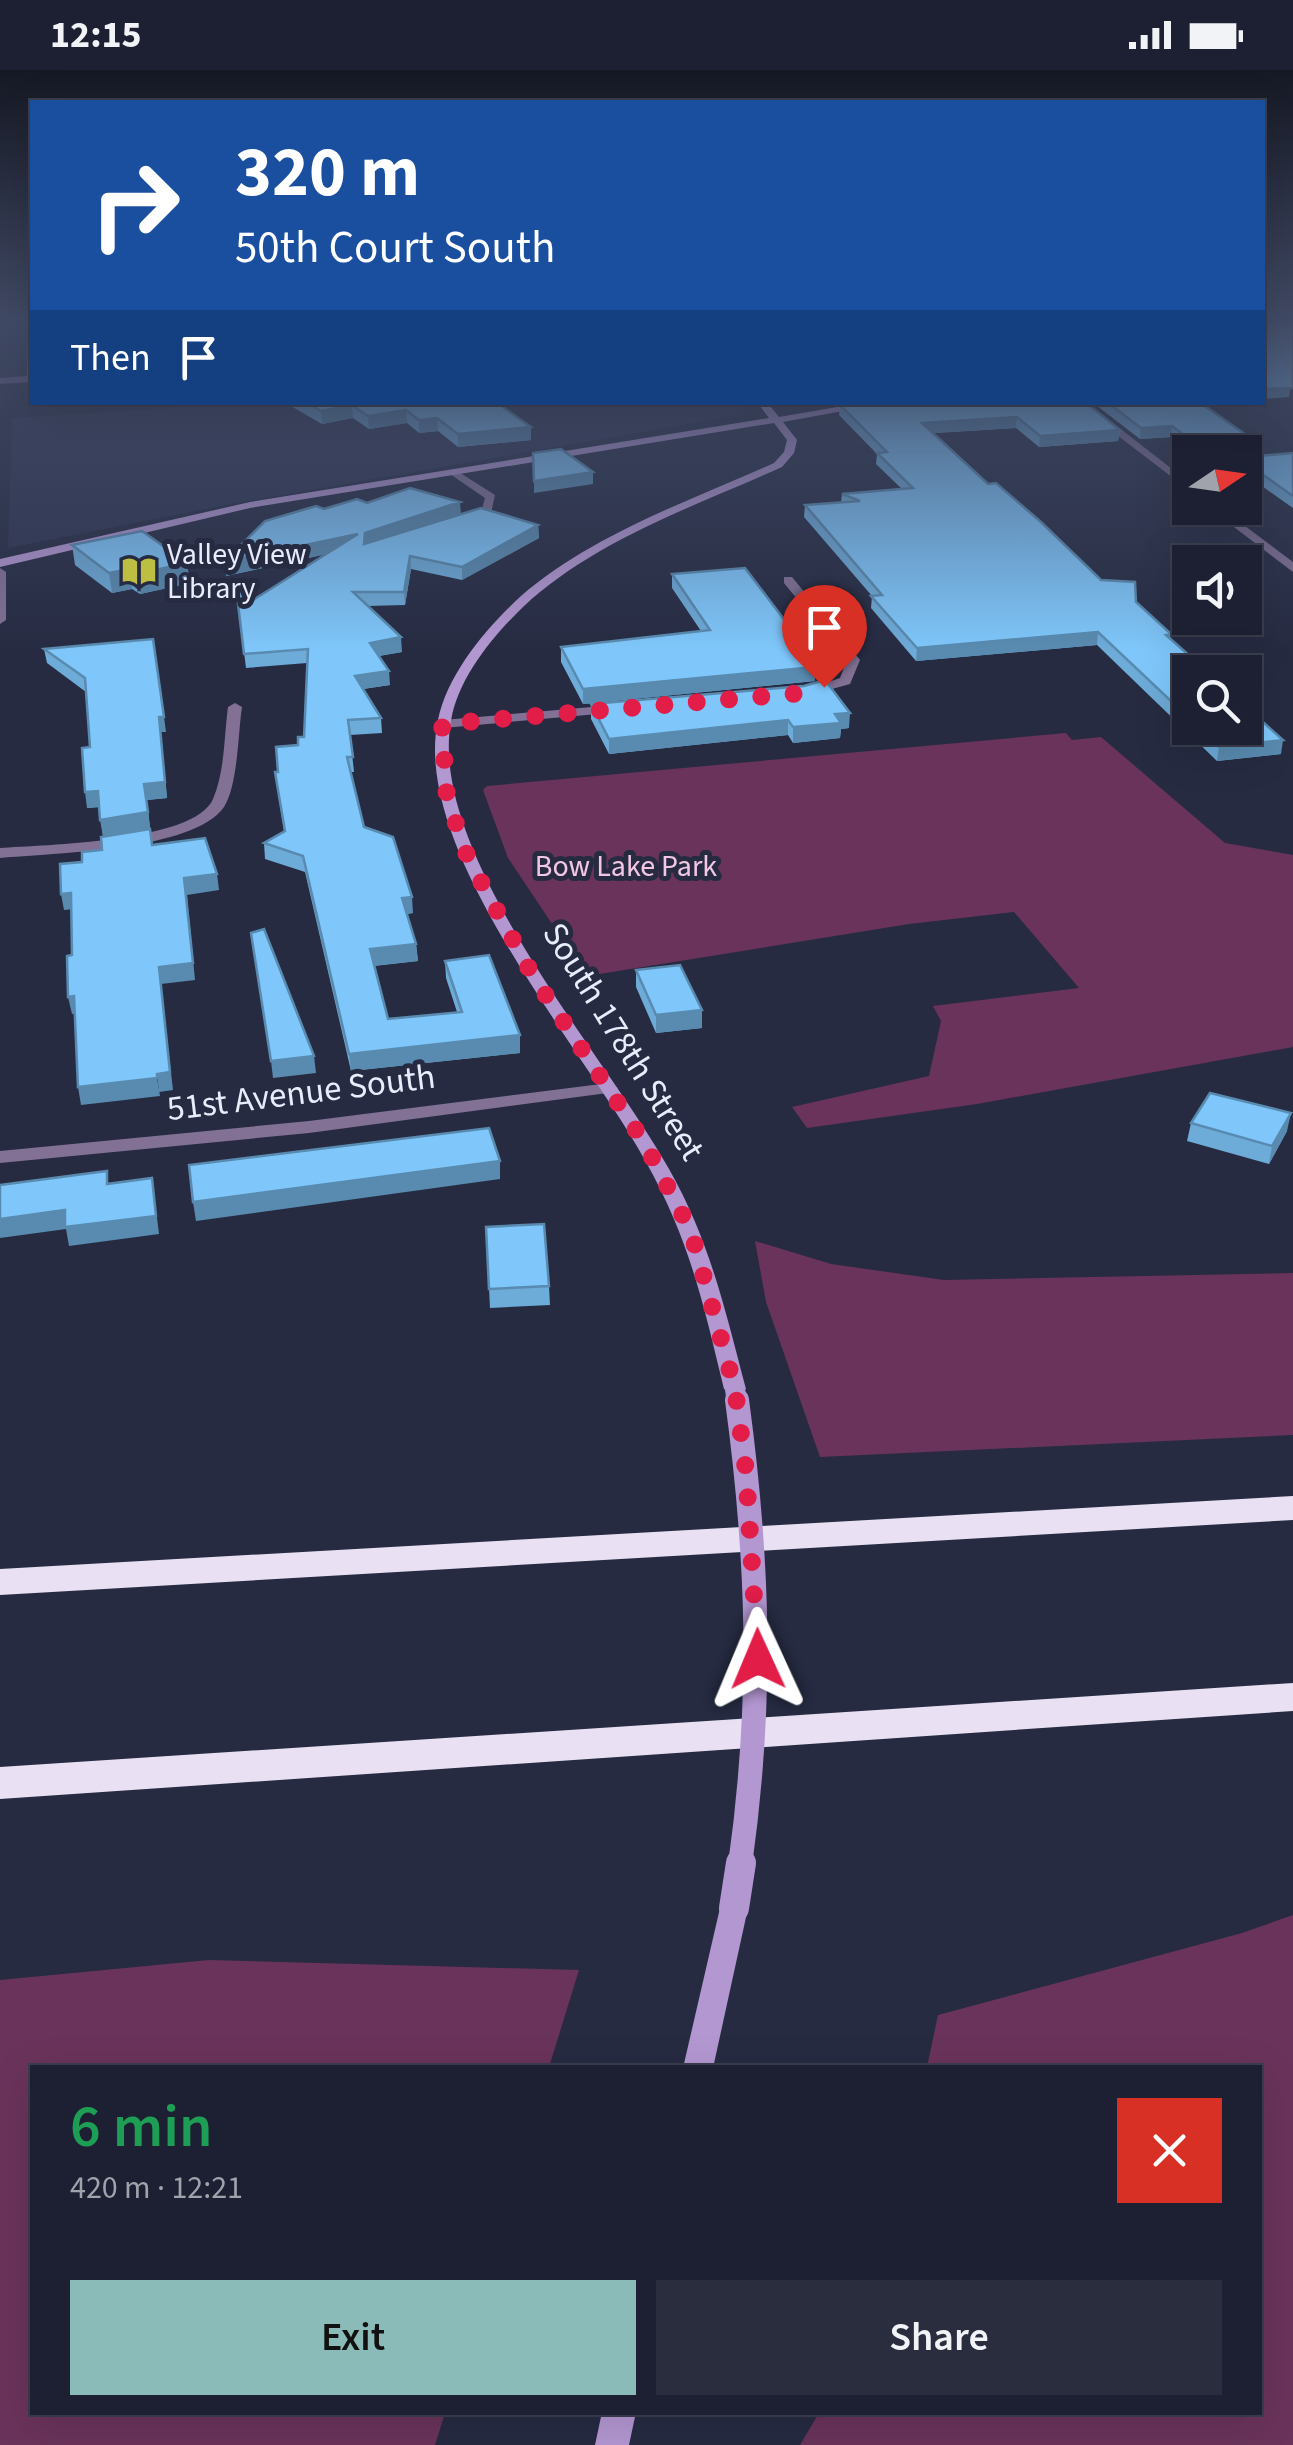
<!DOCTYPE html>
<html lang="en">
<head>
<meta charset="utf-8">
<style>
	body { margin:0; font-family:"Source Sans 3",sans-serif; background:#292d3e; color:#f1f3f6; height:100vh; display:flex; flex-direction:column; font-size:38px; white-space:nowrap }
	* { box-sizing:border-box; margin:0 }
	p { font-size:32px; color:#a0a3ac }
	.icon { flex:none; width:55px; height:55px; fill:none; stroke:currentColor; stroke-width:2; stroke-linecap:round; stroke-linejoin:round }
	.map { position:relative; flex:1; overflow:hidden }
	.sheet { position:absolute; left:30px; top:1995px; width:1232px; height:350px; display:flex; flex-direction:column; background:#1c2032; border-radius:0px; box-shadow:0 10px 40px #0002,0 0 0 2px #3a3e4d }
	.sheet>* { flex:none }
	.top-card { position:absolute; left:30px; top:30px; width:1235px; height:305px; border-radius:0px; box-shadow:0 10px 40px #0002,0 0 0 2px #3a3e4d; background:#1a4fa0; color:#fff; overflow:hidden }
	.needle { width:65px; rotate:77deg }
	.controls { position:absolute; left:1172px; top:365px; display:grid; gap:20px }
	.controls a { display:grid; place-items:center; width:90px; height:90px; border-radius:0px; background:#1c2032; box-shadow:0 10px 40px #0002,0 0 0 2px #3a3e4d; font-size:50px }
	.pin { position:absolute; display:grid; place-items:center; width:85px; height:85px; color:#fff; margin:-102px -42px; border-radius:50% 50% 50% 0; rotate:-45deg; box-shadow:0 0 10px #0007 }
	.pin .icon { rotate:45deg }
	.me { position:absolute; width:110px; margin:-55px; rotate:359deg; stroke-linejoin:round; filter:drop-shadow(0 0 8px #0008) }
	.turn { display:flex; align-items:center; gap:35px; height:210px; padding:0 40px; font-size:45px }
	.turn .icon { width:130px; height:130px; stroke-width:2.5 }
	.turn b { display:block; font-size:70px; line-height:85px }
	.then { display:flex; align-items:center; height:95px; padding:0 40px; background:#0003; gap:20px; font-size:38px }
	.round { display:grid; place-items:center; flex:none; width:105px; height:105px; border-radius:0px; background:#292d3e }
	.summary { display:flex; align-items:center; justify-content:space-between; height:170px; padding:0 40px }
	h1 { font-size:60px; font-weight:600; line-height:75px; color:#1e9e55 }
	.primary-button { display:flex; gap:20px; margin-top:auto; padding:20px 40px }
	.primary-button a { flex:1; height:115px; border-radius:0px; background:#8bbbb9; color:#111; font-size:40px; font-weight:600; line-height:115px; text-align:center }
	.primary-button a+a { background:#292d3e; color:#f1f3f6 }
	.status { display:flex; justify-content:space-between; align-items:center; height:70px; padding:0 50px; background:#1c2032; direction:ltr }
	.status svg { height:28px; fill:currentColor }
	.map>svg:first-child { display:block }
</style>
</head>
<body>
<div class="status"><b>12:15</b><svg viewBox="0 0 49 12"><path d="M0 12V9h3v3zM5 12V6h3v6zM10 12V3h3v9zM15 12V0h3v12zM26 1h20v11H26zM47 4h2v5h-2z"/></svg></div>
<div class="map">
<svg width="1293" height="2375" viewBox="0 0 1293 2375">
	<rect width="100%" height="100%" fill="#262b42"/>
	<path fill="#2e3450" d="M265 332H743L744 344 226 435 8 478 12 348Z"/>
	<g fill="#6a335b">
		<path d="M1066 663 1072 670 1101 667 1225 773 1293 785V977L977 1034 807 1058 792 1037 929 1006 941 951 933 936 1079 918 1014 842 909 854 587 906 508 788 483 720 487 716Z"/>
		<path d="M755 1171 831 1194 944 1210 1293 1203V1365L820 1387 766 1232Z"/>
		<path d="M1293 1845V2375H800L819 2343 1260 2342V1998L927 1997 938 1945 1242 1863Z"/>
		<path d="M209 1890 579 1900 549 1997 32 1998V2342L445 2343 435 2375H0V1910Z"/>
	</g>
	<g fill="none" stroke-linecap="round" stroke-linejoin="round">
		<g fill="#827195" fill-rule="evenodd">
			<path d="M28 249H32V312L0 314V308L27 306Z"/>
			<path d="M1074 332H1086L1190 413V421Z"/>
			<path d="M454 399 495 425 491 443 471 453H463V449L482 439 485 428 450 404 449 402Z"/>
			<path d="M1209 438H1221L1293 492V502Z"/>
			<path d="M0 498 6 502V550L0 554Z"/>
			<path d="M784 507H792L860 590 850 614 803 627 796 623 840 608 847 590 784 513Z"/>
			<path d="M235 633 242 637C238 663 238 715 224 737 194 781 52 783 0 788V778C43 775 195 772 213 729 225 701 224 666 228 637Z"/>
			<path d="M615 635 620 636V642L443 658 436 654 443 650Z"/>
			<path d="M609 1013 618 1018 615 1022 309 1063 0 1093V1081L309 1051Z"/>
		</g>
		<g fill="#b397d1" fill-rule="evenodd">
			<path d="M757 332H767L779 347 866 332H892L783 352 797 370 794 383 782 397C695 436 593 471 523 537 493 566 458 608 451 651 427 785 605 984 669 1099 710 1171 725 1240 746 1319L735 1326 724 1319C703 1233 690 1171 646 1092 585 980 410 781 438 650 447 604 487 557 521 526 593 464 689 431 774 393L784 382 787 370 774 353 250 438 0 497V489L250 432 769 348Z"/>
			<path d="M734 1826 744 1830 748 1838 713 1998H683L720 1838 724 1830Z"/>
			<path d="M602 2342H636L629 2375H595Z"/>
		</g>
		<g fill="#e9e1f3" fill-rule="evenodd">
			<path d="M1293 1426V1450L0 1525V1499Z"/>
			<path d="M1293 1613V1641L0 1729V1697Z"/>
		</g>
		<path stroke="#b397d1" stroke-width="20" d="M735 1319 737 1333"/>
		<path stroke="#b397d1" stroke-width="24" d="M737 1330C759 1493 763 1632 740 1795"/>
		<path stroke="#b397d1" stroke-width="30" d="M734 1838 741 1793"/>
	</g>
	<g fill="#6dabd8">
		<path d="M284 332H496L531 357V370L458 377 438 361 419 363 407 353 369 359 353 348 322 354Z"/>
		<path d="M1085 332 1120 360 1118 371 1039 377 1016 358 933 363 988 414 1101 510 1136 532 1171 564V569L1190 602V658H1245L1281 684 1217 691 1097 575 916 591 871 538 872 526 804 447 805 435 841 433 842 424 902 419 876 394 877 384 839 345 840 335Z"/>
		<path d="M1092 332H1215L1200 334 1248 366 1247 377 1191 382 1171 367 1140 369Z"/>
		<path d="M1293 383V438L1245 404V387Z"/>
		<path d="M367 433 538 455 539 468 462 510 411 499 405 535 367 536 402 582 379 586 390 615 363 619 381 648 382 663 350 665 354 702H351L364 757 413 843 407 844 416 874 418 891 374 896 388 949 457 942 446 908 445 891 520 983 351 1001 305 802 265 789 264 773 284 761 275 702H278L304 667 307 593 246 598 236 517 253 530 326 484 226 506 324 439Z"/>
		<path d="M72 475 190 513 140 524 132 519 112 523 75 495Z"/>
		<path d="M672 504 795 564 794 569 815 597V611L583 634 561 592V577L701 561 672 518Z"/>
		<path d="M44 579 166 662H161L167 728 147 730 150 758 103 766 99 737 87 738 90 677 86 622 47 593Z"/>
		<path d="M804 616 849 658 841 659 840 668 793 673 788 665 609 684 591 649V634Z"/>
		<path d="M636 900 702 940V958L656 963 636 917Z"/>
		<path d="M1191 1053 1287 1061 1269 1094 1187 1071Z"/>
		<path d="M486 1157 549 1216 550 1235 490 1238Z"/>
	</g>
	<g fill="#598bb0">
		<path d="M1291 317 1289 327 1262 329V319Z"/>
		<path d="M352 335 353 348 322 354 321 341Z"/>
		<path d="M406 340 407 353 369 359 368 346Z"/>
		<path d="M1017 347 1016 358 921 364 922 353Z"/>
		<path d="M437 348 438 361 419 363V350Z"/>
		<path d="M1172 356 1171 367 1140 369 1141 358Z"/>
		<path d="M531 357V370L458 377V364Z"/>
		<path d="M1120 360 1118 371 1039 377 1040 366Z"/>
		<path d="M1248 366 1247 377 1191 382 1192 371Z"/>
		<path d="M593 402V414L534 423V411Z"/>
		<path d="M460 432 461 445 364 474 365 463Z"/>
		<path d="M538 455 539 468 462 510V497Z"/>
		<path d="M358 464 359 477 226 506 224 492Z"/>
		<path d="M410 486 411 499 405 535 404 522Z"/>
		<path d="M187 493 190 513 140 524 137 504Z"/>
		<path d="M130 499 132 519 112 523 109 503Z"/>
		<path d="M1098 562 1097 575 916 591 917 578Z"/>
		<path d="M401 567 402 582 372 587 370 573Z"/>
		<path d="M815 597V611L583 634V619Z"/>
		<path d="M389 601 390 615 356 620 355 606Z"/>
		<path d="M850 643 849 658 841 659 840 668 793 673V657L835 644Z"/>
		<path d="M159 647H164L166 662H161L167 728 147 730 150 758 103 766 100 750 144 714Z"/>
		<path d="M788 650V665L609 684V669Z"/>
		<path d="M1283 670 1281 684 1217 691 1219 677Z"/>
		<path d="M98 721 100 737 87 738 85 722Z"/>
		<path d="M217 804 219 820 187 825 195 910 161 914 173 1020 159 1022 157 1004 159 897 184 808Z"/>
		<path d="M71 823 74 839 64 840 61 824Z"/>
		<path d="M412 827 413 843 404 844 402 828Z"/>
		<path d="M416 874 418 891 371 896 370 879Z"/>
		<path d="M74 926 77 943 72 944 68 927Z"/>
		<path d="M702 940V958L656 963V945Z"/>
		<path d="M520 965V983L351 1001 349 984Z"/>
		<path d="M314 986 316 1003 273 1008 271 991Z"/>
		<path d="M157 1008 160 1026 81 1035 78 1017Z"/>
		<path d="M1291 1043 1287 1061 1269 1094 1272 1076Z"/>
		<path d="M500 1091V1109L196 1151 193 1132Z"/>
		<path d="M152 1108 159 1164 69 1176 66 1159 0 1168V1149Z"/>
	</g>
	<g fill="#7fc7fb" stroke="#598bb0" stroke-width="2.5">
		<path d="M1293 249V318L1262 319V254L1264 256Z"/>
		<path d="M306 332H496L531 357 458 364 437 348 419 350 406 340 368 346 352 335 321 341Z"/>
		<path d="M853 332H1085L1120 360 1040 366 1017 347 922 353 988 414 996 413 1041 452 1101 510 1135 512 1136 532 1171 564 1166 565 1208 602H1190V649L1098 562 917 578 871 526 882 525 805 435 860 431 842 424 913 418 877 383 887 382 840 335Z"/>
		<path d="M1107 332H1199L1248 366 1192 371 1172 356 1141 358Z"/>
		<path d="M561 379 593 402 534 411 533 383Z"/>
		<path d="M1293 383V426L1245 392V387Z"/>
		<path d="M410 418 460 432 365 463 364 474 481 438 538 455 462 497 410 486 404 522H353L401 567 370 573 389 601 355 606 381 648 348 650 353 687H347L364 757 393 767 412 827 402 828 416 874 370 879 388 949 462 942 445 891 489 885 520 965 349 984 303 786 264 773 285 761 275 702H278L276 677 298 675V667H304L308 579 244 584 236 517 253 530 358 464 224 492 265 451 316 436 324 439 357 429 367 433Z"/>
		<path d="M142 461 187 493 137 504 130 499 109 503 72 475Z"/>
		<path d="M745 498 795 564H791L815 597 583 619 561 577 710 560 672 504Z"/>
		<path d="M153 569 164 647H159L165 712 144 714 148 742 100 750 98 721 85 722 82 678 90 677 85 608 44 579Z"/>
		<path d="M825 610 850 643 835 644 841 653 793 657 788 650 609 669 591 634 804 616Z"/>
		<path d="M1245 636 1283 670 1219 677 1199 658H1245Z"/>
		<path d="M150 759 152 775 205 768 217 804 184 808 193 893 159 897 170 1002 157 1004V1008L78 1017 74 926 68 927 67 886 72 885 71 823 61 824 60 794 82 792V782L102 780 101 767Z"/>
		<path d="M264 859 314 986 271 991 251 863Z"/>
		<path d="M680 895 702 940 656 945 636 900Z"/>
		<path d="M1210 1023 1291 1043 1272 1076 1191 1053Z"/>
		<path d="M489 1058 500 1091 193 1132 189 1095Z"/>
		<path d="M107 1101V1114L152 1108 156 1146 65 1157V1140L0 1149V1115Z"/>
		<path d="M544 1154 549 1216 489 1219 486 1157Z"/>
	</g>
	<linearGradient id="sky" x2="0" y2="1"><stop stop-color="#151824"/><stop offset="0.43" stop-color="#414a65"/><stop offset="1" stop-color="#414a65" stop-opacity="0"/></linearGradient>
	<rect width="1293" height="582" fill="url(#sky)"/>
	<g fill="none" stroke-linecap="round" stroke-linejoin="round">
		<path stroke="#e11d48" stroke-width="18" stroke-dasharray="0 32.4" d="M758 1589 746 1401 735 1319 691 1161 644 1072 533 906 468 788 447 728 442 654 803 623 824 617"/>
	</g>
	<defs>
		<g id="library-bare" transform="scale(2.7)"><path d="M-6-4Q-3-5.5-.7-3.5V5Q-3 3-6 4ZM6-4Q3-5.5 .7-3.5V5Q3 3 6 4Z" fill="#bdbf43" stroke="#262b42" stroke-width="2.5" paint-order="stroke"/></g>
	</defs>
	<g fill-rule="evenodd">
		<use href="#library-bare" x="139" y="501"/>
	</g>
	<g text-anchor="middle" stroke-width="10" stroke-linejoin="round" paint-order="stroke">
		<g font-size="30" fill="#e8ecfb" stroke="#262b42" text-anchor="start">
			<text x="167" y="494">Valley View<tspan x="167" dy="34">Library</tspan></text>
		</g>
		<g font-size="30" fill="#f3c6e4" stroke="#262b42">
			<text x="626" y="806">Bow Lake Park</text>
		</g>
		<g font-size="35" fill="#e8ecfb" stroke="#262b42">
			<text transform="translate(624 971) rotate(58)" y="12">South 178th Street</text>
			<text transform="translate(301 1022) rotate(-7)" y="12">51st Avenue South</text>
		</g>
	</g>
</svg>
<div class="controls">
<a><svg class="needle" viewBox="-14 -14 28 28"><path d="M0-13l5 13h-10z" fill="#e53935"/><path d="M0 13l5-13h-10z" fill="#a0a3ac"/></svg></a>
<a><svg class="icon" aria-label="sound" viewBox="0 0 24 24"><path d="M4 9h4l5-4v14l-5-4H4zM17 9q2 3 0 6"/></svg></a>
<a><svg class="icon" aria-label="search" viewBox="0 0 24 24"><circle cx="10" cy="10" r="6"/><path d="M15 15l6 6"/></svg></a>
</div>
<div class="pin" style="left:824px;top:617px;background:#d93025"><svg class="icon" aria-label="arrive" viewBox="0 0 24 24"><path d="M6 21V4h12l-3 4 3 4H6"/></svg></div>
<svg class="me" style="left:758px;top:1589px" viewBox="-20 -20 40 40"><path d="M0-17L14 15 0 8-14 15z" fill="#e11d48" stroke="#fff" stroke-width="4"/></svg>
<div class="top-card">
<div class="turn"><svg class="icon" aria-label="right" viewBox="0 0 24 24"><path d="M7 20v-9h11M14 6l5 5-5 5"/></svg><div><b>320 m</b>50th Court South</div></div>
<div class="then">Then<svg class="icon" aria-label="arrive" viewBox="0 0 24 24"><path d="M6 21V4h12l-3 4 3 4H6"/></svg></div>
</div>
<section class="sheet">
<div class="summary"><div><h1>6 min</h1><p>420 m · 12:21</p></div><a class="round" style="background:#d93025;color:#fff"><svg class="icon" aria-label="close" viewBox="0 0 24 24"><path d="M6 6l12 12M18 6L6 18"/></svg></a></div>
<div class="primary-button"><a>Exit</a><a>Share</a></div>
</section>
</div>
</body>
</html>
